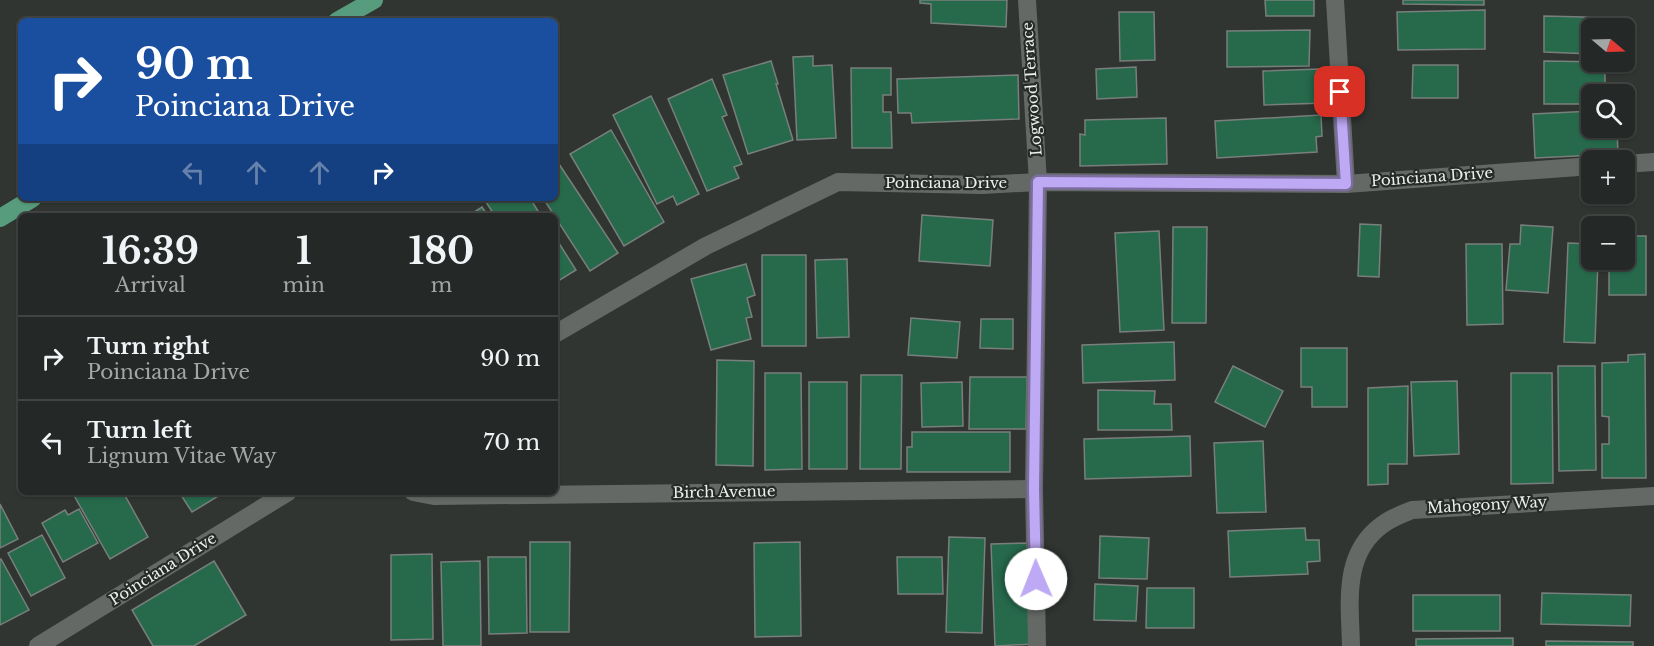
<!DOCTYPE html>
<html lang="en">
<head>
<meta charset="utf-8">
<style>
	body { margin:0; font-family:"Libre Baskerville",serif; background:#303432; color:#f1f3f6; height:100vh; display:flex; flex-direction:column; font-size:22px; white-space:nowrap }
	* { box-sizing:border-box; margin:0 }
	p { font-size:20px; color:#a3a6a7 }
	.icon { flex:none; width:33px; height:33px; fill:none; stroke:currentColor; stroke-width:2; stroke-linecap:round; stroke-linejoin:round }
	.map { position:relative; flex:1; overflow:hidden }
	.side { position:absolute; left:18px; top:213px; width:540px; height:282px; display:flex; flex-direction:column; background:#242826; border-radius:9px; box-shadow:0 2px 4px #0004,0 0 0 2px #414443 }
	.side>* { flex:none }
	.top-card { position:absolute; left:18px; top:18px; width:540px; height:183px; border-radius:9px; box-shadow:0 2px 4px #0004,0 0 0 2px #414443; background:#1a4fa0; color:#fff; overflow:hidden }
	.needle { width:39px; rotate:109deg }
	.tools { position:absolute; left:1581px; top:18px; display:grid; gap:12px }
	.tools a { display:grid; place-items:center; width:54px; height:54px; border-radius:9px; background:#242826; box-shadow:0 2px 4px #0004,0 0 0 2px #414443; font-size:30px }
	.pin { position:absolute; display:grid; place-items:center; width:51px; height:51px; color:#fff; margin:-26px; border-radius:12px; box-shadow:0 3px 9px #0006 }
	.me { position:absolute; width:66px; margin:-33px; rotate:359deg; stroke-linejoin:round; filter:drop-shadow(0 0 4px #0008) }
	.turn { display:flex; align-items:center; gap:21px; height:126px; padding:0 18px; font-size:27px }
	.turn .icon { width:78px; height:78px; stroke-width:2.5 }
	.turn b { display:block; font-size:42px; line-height:51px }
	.lanes { display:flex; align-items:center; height:57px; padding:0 18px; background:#0003; justify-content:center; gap:30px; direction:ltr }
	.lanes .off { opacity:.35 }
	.eta { display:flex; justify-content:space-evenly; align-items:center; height:102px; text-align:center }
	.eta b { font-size:36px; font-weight:800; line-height:42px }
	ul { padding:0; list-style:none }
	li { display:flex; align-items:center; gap:18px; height:84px; padding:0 18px; border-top:2px solid #414443 }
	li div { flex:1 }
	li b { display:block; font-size:22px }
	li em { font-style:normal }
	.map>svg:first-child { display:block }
</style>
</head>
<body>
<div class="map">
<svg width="1654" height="646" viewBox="0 0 1654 646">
	<rect width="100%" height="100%" fill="#303532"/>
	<g fill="#26694b" stroke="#797f7c" stroke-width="1.5">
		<path d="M920 0H1007L1006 27 931 23V4L920 3Z"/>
		<path d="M1265 0H1314V16H1266Z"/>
		<path d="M1403 0H1484V5L1403 4Z"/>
		<path d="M1485 10V49L1398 50 1397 12Z"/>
		<path d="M1119 12H1154L1155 60 1120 61Z"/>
		<path d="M1544 16 1622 18V28H1592V54L1544 52Z"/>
		<path d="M1310 30 1309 66 1227 67V31Z"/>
		<path d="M813 56V66L832 65 836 138 797 140 793 57Z"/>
		<path d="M771 61 778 84H776L793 140 748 154 723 75Z"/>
		<path d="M1544 61 1605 62V94H1592V104H1544Z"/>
		<path d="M1413 65H1458V98H1412Z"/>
		<path d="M1136 67 1137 97 1097 99 1096 69Z"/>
		<path d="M851 68H891V95H883V112H891L892 148H852Z"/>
		<path d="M1319 69 1320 86 1325 85 1326 103 1264 105 1263 71Z"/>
		<path d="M1018 75 1019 119 912 123 911 113H898L897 79Z"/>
		<path d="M712 79 727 115 722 117 742 164 734 167 739 178 707 191 668 99Z"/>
		<path d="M651 96 699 194 677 205 673 196 657 204 613 115Z"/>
		<path d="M1592 111V128H1617L1618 154 1535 158 1533 114Z"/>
		<path d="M1321 115 1322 136 1316 137 1317 152 1217 158 1215 121Z"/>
		<path d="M1166 118 1167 164 1080 166V134L1085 135V120Z"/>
		<path d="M611 130 664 222 624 246 570 154Z"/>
		<path d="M557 161 618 253 590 271 543 198H555V162Z"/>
		<path d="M530 198 541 216H495L484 199Z"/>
		<path d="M482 207 488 216H468Z"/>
		<path d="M922 215 993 220 990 266 919 261Z"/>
		<path d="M1360 224 1381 225 1379 277 1358 276Z"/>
		<path d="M1521 225 1553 227 1548 293 1506 290 1510 244H1520Z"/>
		<path d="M1173 227H1207L1206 323H1172Z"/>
		<path d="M1159 231 1164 330 1120 332 1115 233Z"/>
		<path d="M1624 236H1646V295H1609V260H1624Z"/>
		<path d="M555 237 576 270 555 283Z"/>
		<path d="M1568 243 1592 244V260H1598L1595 343 1564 342Z"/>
		<path d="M1466 244H1502L1503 324 1467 325Z"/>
		<rect x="762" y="255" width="44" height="91"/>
		<path d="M847 259 849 337 817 338 815 260Z"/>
		<path d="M746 264 755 295 747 298 752 317 746 318 751 339 711 350 691 279Z"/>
		<path d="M911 318 960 322 957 358 908 355Z"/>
		<path d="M981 319H1013V349L980 348Z"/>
		<path d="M1174 342 1175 380 1083 383 1082 345Z"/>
		<path d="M1301 348H1347V407H1312V387H1301Z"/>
		<path d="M1645 354 1646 478H1602V444H1609V417L1602 416V363L1628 362V355Z"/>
		<path d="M717 360 754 361 753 466 716 465Z"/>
		<path d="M1233 366 1283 391 1265 427 1215 402Z"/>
		<path d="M1558 366H1595L1596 470 1559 471Z"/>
		<path d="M765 373H801L802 469 765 470Z"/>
		<path d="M1511 373H1552L1553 483 1511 484Z"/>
		<path d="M861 375H902L901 469H860Z"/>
		<path d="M970 377H1027L1026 429H969Z"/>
		<path d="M1457 381 1459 454 1414 456 1411 382Z"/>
		<rect x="809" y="382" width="38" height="87"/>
		<path d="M962 382 963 426 922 427 921 383Z"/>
		<path d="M1408 386 1407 464H1388V484L1368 485V388Z"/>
		<path d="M1098 390 1155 391 1154 404H1171L1172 430H1098Z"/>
		<path d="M912 432H1010V472H907V447H912Z"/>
		<path d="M1190 436 1191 476 1085 479 1084 439Z"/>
		<path d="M1263 441 1266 512 1217 513 1214 443Z"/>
		<path d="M72 492H123L148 537 110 559Z"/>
		<path d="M179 492H225L192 512Z"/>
		<path d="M0 504 18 539 0 548Z"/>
		<path d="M79 509 98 543 63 562 42 523 65 510 68 515Z"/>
		<path d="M1305 528 1306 540H1319L1320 561 1307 562 1308 574 1230 577 1228 531Z"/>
		<path d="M42 535 65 578 31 596 8 553Z"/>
		<path d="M1100 536 1149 538 1147 579 1099 578Z"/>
		<path d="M949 537 985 538 982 633 946 632Z"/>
		<path d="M530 542H570L569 632H530Z"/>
		<path d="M800 542 801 636 755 637 754 543Z"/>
		<path d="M1029 543 1033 644 995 646 991 544Z"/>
		<path d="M432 554 433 639 391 640V555Z"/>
		<path d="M488 557H526L527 633 489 634Z"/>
		<path d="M897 557H942L943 594H898Z"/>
		<path d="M1 559 29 610 0 625V560Z"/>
		<path d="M214 561 246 615 194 646H153L132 610Z"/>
		<path d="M480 561 481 646H443L441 562Z"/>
		<path d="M1095 584 1138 586 1136 621 1094 620Z"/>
		<path d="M1147 588H1194V628H1146Z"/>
		<path d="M1542 593 1631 595 1630 626 1541 624Z"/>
		<rect x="1413" y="595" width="87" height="36"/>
		<path d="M1513 638V646H1416V639Z"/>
		<path d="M1546 641 1633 642V646H1546Z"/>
	</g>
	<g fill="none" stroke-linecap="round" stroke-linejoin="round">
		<g stroke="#646966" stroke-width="18">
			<path d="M1027 0 1038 182 1034 489 1037 646"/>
			<path d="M1335 0 1346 184"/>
			<path d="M1624 164 1654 162"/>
			<path d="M555 334 706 246 838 182 982 185 1038 182 1346 184 1592 166"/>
			<path d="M413 492 434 496 1034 489"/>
			<path d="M38 646 288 492"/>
			<path d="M1351 646C1350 603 1342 554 1382 525 1391 518 1402 514 1412 510L1654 496"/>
		</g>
		<g stroke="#579d7d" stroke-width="18">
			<path d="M337 21 374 0"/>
			<path d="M0 218 33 198"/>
		</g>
	</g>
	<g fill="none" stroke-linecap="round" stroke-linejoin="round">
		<g stroke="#7c6e9f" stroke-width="15">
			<path id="route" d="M1036 579 1034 489 1038 182 1346 184 1340 92"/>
		</g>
		<use href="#route" stroke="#bea9f5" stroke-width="10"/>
	</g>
	<g text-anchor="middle" stroke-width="4.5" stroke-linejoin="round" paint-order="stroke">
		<g font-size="15" fill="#ecefed" stroke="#262b28">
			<text transform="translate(1032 89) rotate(-94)" y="5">Logwood Terrace</text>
			<text transform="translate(1432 177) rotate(-4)" y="5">Poinciana Drive</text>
			<text x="946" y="188">Poinciana Drive</text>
			<text transform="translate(724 492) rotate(-1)" y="5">Birch Avenue</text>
			<text transform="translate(1487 505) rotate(-3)" y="5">Mahogony Way</text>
			<text transform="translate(163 569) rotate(-32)" y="5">Poinciana Drive</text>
		</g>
	</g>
</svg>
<div class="tools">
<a><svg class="needle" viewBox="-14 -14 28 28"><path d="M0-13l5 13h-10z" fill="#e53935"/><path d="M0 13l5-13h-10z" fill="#a3a6a7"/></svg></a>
<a><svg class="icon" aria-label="search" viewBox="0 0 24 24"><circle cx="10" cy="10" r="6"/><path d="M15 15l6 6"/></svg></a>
<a>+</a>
<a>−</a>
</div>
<div class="pin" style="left:1340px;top:92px;background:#d93025"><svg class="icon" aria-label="arrive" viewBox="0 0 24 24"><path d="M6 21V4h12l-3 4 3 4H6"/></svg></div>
<svg class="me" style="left:1036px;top:579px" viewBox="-20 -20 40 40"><circle r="19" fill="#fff"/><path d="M0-13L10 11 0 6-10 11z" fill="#bea9f5"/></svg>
<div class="top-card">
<div class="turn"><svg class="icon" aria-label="right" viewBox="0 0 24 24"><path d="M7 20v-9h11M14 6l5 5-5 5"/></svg><div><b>90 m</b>Poinciana Drive</div></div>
<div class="lanes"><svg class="icon off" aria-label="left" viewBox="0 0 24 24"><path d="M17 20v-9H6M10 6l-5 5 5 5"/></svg><svg class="icon off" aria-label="ahead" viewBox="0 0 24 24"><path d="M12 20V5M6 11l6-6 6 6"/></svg><svg class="icon off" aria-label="ahead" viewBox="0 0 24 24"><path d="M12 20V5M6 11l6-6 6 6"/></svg><svg class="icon" aria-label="right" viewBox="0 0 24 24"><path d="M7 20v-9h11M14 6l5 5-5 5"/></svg></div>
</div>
<section class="side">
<div class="eta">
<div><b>16:39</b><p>Arrival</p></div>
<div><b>1</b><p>min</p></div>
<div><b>180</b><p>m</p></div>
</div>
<ul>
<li><svg class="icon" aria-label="right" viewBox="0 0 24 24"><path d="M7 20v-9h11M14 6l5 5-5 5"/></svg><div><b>Turn right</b><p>Poinciana Drive</p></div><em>90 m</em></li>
<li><svg class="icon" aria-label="left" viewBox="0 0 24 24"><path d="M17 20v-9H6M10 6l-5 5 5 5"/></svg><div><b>Turn left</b><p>Lignum Vitae Way</p></div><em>70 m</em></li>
</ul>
</section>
</div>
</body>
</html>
